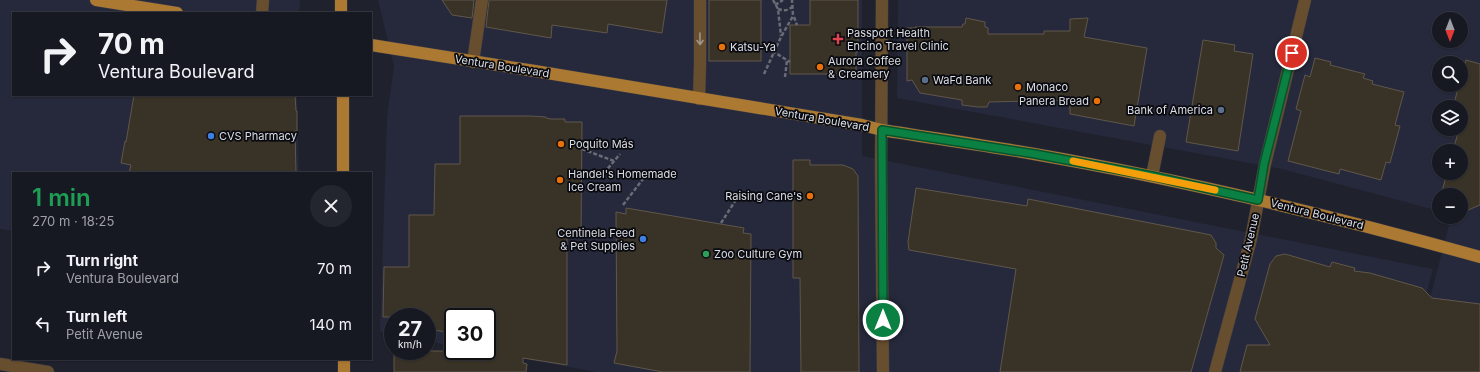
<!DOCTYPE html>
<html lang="en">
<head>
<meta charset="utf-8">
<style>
	body { margin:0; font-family:Inter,sans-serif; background:#24262f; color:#f1f3f6; height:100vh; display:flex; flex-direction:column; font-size:15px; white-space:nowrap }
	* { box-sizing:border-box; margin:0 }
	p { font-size:13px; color:#9ea0a5 }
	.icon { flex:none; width:22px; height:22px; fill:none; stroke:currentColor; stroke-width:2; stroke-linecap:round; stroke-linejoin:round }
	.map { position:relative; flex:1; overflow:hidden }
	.sheet { position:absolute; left:12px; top:172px; width:360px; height:188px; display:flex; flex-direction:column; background:#171922; border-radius:0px; box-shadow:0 1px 3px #0004,0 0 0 1px #363840 }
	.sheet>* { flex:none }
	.guide { position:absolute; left:12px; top:12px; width:360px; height:84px; border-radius:0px; box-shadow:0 1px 3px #0004,0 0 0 1px #363840; background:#171922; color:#f1f3f6; overflow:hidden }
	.needle { width:26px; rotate:180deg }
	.controls { position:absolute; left:1432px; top:12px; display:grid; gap:8px }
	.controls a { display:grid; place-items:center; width:36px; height:36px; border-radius:50%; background:#171922; box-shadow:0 1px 3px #0004,0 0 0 1px #363840; font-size:20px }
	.speed { position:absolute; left:384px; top:308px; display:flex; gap:8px; font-size:20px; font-weight:700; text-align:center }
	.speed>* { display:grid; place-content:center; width:52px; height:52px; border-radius:50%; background:#171922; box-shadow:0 1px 3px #0004,0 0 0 1px #363840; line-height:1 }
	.speed small { font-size:10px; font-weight:400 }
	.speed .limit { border:2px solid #111; border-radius:6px; background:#fff; color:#111 }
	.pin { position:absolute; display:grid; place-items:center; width:34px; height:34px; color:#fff; margin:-17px; border:2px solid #fff; border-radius:50%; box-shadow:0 1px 4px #0007 }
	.me { position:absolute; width:44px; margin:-22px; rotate:0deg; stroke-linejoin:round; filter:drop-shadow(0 0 3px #0008) }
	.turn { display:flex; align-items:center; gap:14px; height:84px; padding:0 20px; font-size:18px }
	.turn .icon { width:52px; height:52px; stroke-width:2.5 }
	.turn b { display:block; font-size:28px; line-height:34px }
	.round { display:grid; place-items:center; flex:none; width:42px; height:42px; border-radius:21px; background:#24262f }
	.head { display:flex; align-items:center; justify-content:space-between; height:68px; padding:0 20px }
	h1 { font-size:24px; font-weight:600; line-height:30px; color:#1e9e55 }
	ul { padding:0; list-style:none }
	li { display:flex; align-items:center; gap:12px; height:56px; padding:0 20px }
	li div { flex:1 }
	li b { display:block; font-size:15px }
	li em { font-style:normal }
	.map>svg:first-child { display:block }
</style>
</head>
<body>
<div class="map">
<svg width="1480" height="372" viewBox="0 0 1480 372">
	<rect width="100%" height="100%" fill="#1f212d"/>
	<g fill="#26293b" fill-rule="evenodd">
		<path d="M0 0H300L299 13H13V95H297L299 173H13V231L0 229Z"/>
		<path d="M378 0H862V156L1433 269 1406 372H596L482 351H487V317H453V346L427 341V317H393V334L380 332 387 117 394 66Z"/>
		<path d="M898 0H1480V372H1411L1451 217H1461V195H1439V211L1282 169 897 98ZM1439 19H1461V41H1439ZM1439 63H1461V85H1439ZM1439 107H1461V129H1439ZM1439 151H1461V173H1439Z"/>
	</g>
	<g fill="#393226" stroke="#60574b">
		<path d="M442 0H474L472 18 452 15Z"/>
		<path d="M489 0H667L662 33 608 24 607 33 552 25 551 38 486 27Z"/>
		<rect x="709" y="0" width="52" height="61"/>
		<path d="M810 0H858V52H856V74H790V25H810Z"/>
		<path d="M966 18 985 22V27L988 28V34H1044V31H1070V19L1088 18 1084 37 1147 48 1134 126 1070 114V100L989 102 987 107H978L962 105V100L920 93 912 80 907 81V28H915V27H962L963 24H965Z"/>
		<path d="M1203 40 1235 45 1234 51 1253 54 1238 151 1186 142Z"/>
		<path d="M1315 58 1331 62 1330 65 1365 74 1363 78 1373 81 1372 84 1404 92 1395 125 1400 126 1390 163 1386 162 1381 180 1340 169 1339 174 1288 161 1301 111 1296 109 1305 75 1310 77Z"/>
		<path d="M1466 60 1480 64V205L1461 213V195H1441L1447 173H1461V151H1453L1459 129H1461V120L1465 107H1453L1459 85H1461V77Z"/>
		<path d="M134 95H295L296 111H297V131H295L296 173H129L131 165 121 163 125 141 126 142Z"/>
		<path d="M460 116H530L546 117V118L551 119H565V122H582L581 236H567V365L523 358V363L527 364 526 372H394V351H453V352L487 358V351H493L494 340 487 339V317H453V333L427 329V317H383L384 267H409V215H434L435 164H460Z"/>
		<path d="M793 160H810V165H843L853 169 858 176 859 372H801L800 278H793Z"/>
		<path d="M916 188 1027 206 1028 199 1211 235 1216 243V248L1224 255 1191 372H1000L1016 269 909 250 908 242Z"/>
		<path d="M626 208 744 228 743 233 751 234 750 372H663L614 363 617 351 616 212 626 214Z"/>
		<path d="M1285 254 1330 267 1332 262 1355 268 1354 271 1370 273 1422 288 1432 298 1480 304V372H1240L1247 345H1270L1255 319 1270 264 1276 256Z"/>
	</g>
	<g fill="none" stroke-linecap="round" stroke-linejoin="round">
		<g stroke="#393b47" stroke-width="13">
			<g id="minor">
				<path d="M882 0 881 170 883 372"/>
				<path d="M262 13 263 0"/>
				<path d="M473 62 482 0"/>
				<path d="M699 99 700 65V0"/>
				<path d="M1152 176 1160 136"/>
				<path d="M0 364 48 372"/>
				<path d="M1215 372 1251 239 1265 164 1305 0"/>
			</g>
		</g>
		<g stroke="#393b47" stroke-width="13">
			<g id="major">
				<path d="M96 0 177 13"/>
				<path d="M341 0V13"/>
				<path d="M371 45 535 71 862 125 882 130C932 138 983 145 1034 154 1184 180 1333 216 1480 257"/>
				<path d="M343 95V173"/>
				<path d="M344 359V372"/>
			</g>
		</g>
		<g stroke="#696b75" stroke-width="2.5" stroke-dasharray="4 2" stroke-linecap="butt">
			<path d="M773 0 778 9 781 36"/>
			<path d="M775 5 783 0"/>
			<path d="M778 9C784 11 788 11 793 6"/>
			<path d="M794 17 797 25"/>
			<path d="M761 47 774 52 790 62"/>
			<path d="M764 74 781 37 793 16 792 0"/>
			<path d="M785 77 787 60"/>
			<path d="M582 149 614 161"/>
			<path d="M604 173 620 154"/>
			<path d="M623 205 643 179"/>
			<path d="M721 223 739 195"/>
		</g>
		<use href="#minor" stroke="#674e2f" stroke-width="12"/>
		<use href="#major" stroke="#ab7932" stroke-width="12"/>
	</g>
	<defs><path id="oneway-shaft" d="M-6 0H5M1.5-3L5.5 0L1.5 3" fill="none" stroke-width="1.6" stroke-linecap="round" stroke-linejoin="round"/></defs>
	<use stroke="#a2968a" href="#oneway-shaft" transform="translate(700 39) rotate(89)"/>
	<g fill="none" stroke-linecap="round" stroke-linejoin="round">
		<g stroke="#07532c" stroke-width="10">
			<path id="route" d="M883 320 882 130 1035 154 1152 176 1258 200 1264 164 1292 53"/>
		</g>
		<use href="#route" stroke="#0b8043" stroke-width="7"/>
		<path stroke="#f59e0b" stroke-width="7" d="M1073 161 1215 190"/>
	</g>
	<path fill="#e0444e" stroke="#0a0b10" stroke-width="1.5" d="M836 33h4v4h4v4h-4v4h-4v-4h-4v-4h4z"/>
	<g fill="#e8710a" stroke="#0a0b10" stroke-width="1.5">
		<circle cx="722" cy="47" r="4"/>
		<circle cx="820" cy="67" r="4"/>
		<circle cx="1018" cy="87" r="4"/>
		<circle cx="1097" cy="101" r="4"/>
		<circle cx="561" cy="144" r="4"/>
		<circle cx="560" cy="180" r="4"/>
		<circle cx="810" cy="196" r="4"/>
	</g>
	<g fill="#5c6f8a" stroke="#0a0b10" stroke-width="1.5">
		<circle cx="925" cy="80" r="4"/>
		<circle cx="1221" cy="110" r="4"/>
	</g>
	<g fill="#3f7fe0" stroke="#0a0b10" stroke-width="1.5">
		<circle cx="211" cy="136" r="4"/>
		<circle cx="643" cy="239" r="4"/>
	</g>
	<circle fill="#2e9e5b" stroke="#0a0b10" stroke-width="1.5" cx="706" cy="254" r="4"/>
	<g text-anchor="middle" stroke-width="3.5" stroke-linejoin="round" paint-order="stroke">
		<g font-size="11" fill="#dcdee6" stroke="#0a0b10" text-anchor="start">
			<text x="847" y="37">Passport Health<tspan x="847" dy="13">Encino Travel Clinic</tspan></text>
			<text x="730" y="51">Katsu-Ya</text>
			<text x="828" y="65">Aurora Coffee<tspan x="828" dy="13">&amp; Creamery</tspan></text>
			<text x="933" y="84">WaFd Bank</text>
			<text x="1026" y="91">Monaco</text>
			<text x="1089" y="105" text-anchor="end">Panera Bread</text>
			<text x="1213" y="114" text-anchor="end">Bank of America</text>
			<text x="219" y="140">CVS Pharmacy</text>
			<text x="569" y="148">Poquito Más</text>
			<text x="568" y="178">Handel's Homemade<tspan x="568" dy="13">Ice Cream</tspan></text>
			<text x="802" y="200" text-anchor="end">Raising Cane's</text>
			<text x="635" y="237" text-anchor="end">Centinela Feed<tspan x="635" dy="13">&amp; Pet Supplies</tspan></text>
			<text x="714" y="258">Zoo Culture Gym</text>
		</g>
		<g font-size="11" fill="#dcdee6" stroke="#0a0b10">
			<text transform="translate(502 66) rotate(9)" y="4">Ventura Boulevard</text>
			<text transform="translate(822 119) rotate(10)" y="4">Ventura Boulevard</text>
			<text transform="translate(1317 214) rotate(14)" y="4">Ventura Boulevard</text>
			<text transform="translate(1248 245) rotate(-77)" y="4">Petit Avenue</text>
		</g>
	</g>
</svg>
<div class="controls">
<a><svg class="needle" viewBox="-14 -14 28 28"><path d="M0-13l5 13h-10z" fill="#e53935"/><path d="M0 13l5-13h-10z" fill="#9ea0a5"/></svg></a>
<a><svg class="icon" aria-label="search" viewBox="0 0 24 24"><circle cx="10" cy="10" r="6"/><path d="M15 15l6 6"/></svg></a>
<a><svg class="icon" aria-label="layers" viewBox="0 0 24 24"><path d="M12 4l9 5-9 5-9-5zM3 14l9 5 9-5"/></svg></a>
<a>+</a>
<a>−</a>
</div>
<div class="speed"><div>27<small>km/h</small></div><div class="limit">30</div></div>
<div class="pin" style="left:1292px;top:53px;background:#d93025"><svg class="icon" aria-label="arrive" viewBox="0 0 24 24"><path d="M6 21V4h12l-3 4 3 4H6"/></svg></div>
<svg class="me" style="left:883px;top:320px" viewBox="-20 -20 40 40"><circle r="17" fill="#0b8043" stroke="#fff" stroke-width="3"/><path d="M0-11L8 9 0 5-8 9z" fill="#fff"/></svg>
<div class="guide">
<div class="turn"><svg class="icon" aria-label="right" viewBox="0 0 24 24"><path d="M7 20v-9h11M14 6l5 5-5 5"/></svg><div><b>70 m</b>Ventura Boulevard</div></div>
</div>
<section class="sheet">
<div class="head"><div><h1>1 min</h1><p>270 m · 18:25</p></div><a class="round"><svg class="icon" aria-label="close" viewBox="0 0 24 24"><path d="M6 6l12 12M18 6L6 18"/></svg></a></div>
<ul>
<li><svg class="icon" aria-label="right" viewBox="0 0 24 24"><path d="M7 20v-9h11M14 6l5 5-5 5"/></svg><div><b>Turn right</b><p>Ventura Boulevard</p></div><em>70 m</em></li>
<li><svg class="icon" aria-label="left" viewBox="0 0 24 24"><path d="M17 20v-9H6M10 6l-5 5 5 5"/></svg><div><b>Turn left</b><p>Petit Avenue</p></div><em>140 m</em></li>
</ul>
</section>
</div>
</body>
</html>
